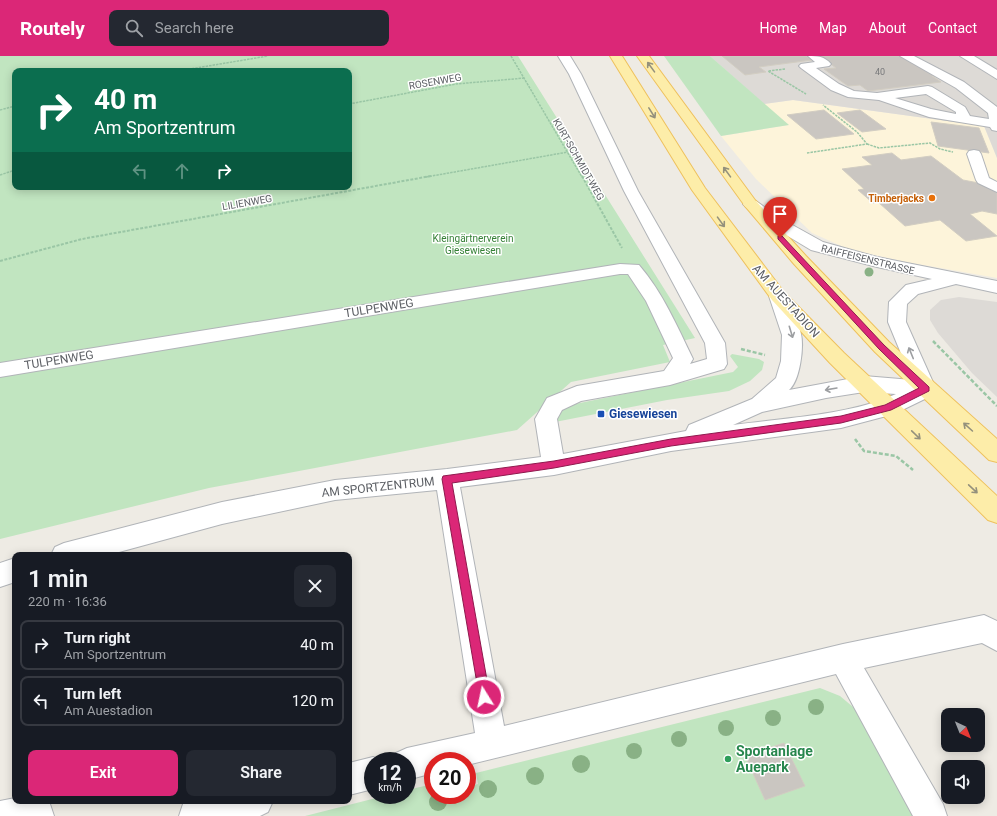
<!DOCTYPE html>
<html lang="en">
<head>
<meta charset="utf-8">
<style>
	body { margin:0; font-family:Roboto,sans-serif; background:#242831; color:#f1f3f6; height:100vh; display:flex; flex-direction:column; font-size:15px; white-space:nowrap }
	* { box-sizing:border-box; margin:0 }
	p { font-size:13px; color:#9ea1a6 }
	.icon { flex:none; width:22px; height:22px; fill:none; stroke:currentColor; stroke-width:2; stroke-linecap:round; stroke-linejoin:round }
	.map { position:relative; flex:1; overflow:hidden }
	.panel { position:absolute; left:12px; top:496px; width:340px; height:252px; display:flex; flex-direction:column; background:#171b24; border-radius:8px; box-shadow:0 2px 10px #0003 }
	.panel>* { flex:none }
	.hud { position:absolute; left:12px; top:12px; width:340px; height:122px; border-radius:8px; box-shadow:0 2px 10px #0003; background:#0b6e4f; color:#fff; overflow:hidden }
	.needle { width:26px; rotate:137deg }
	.tools { position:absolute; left:941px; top:652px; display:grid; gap:8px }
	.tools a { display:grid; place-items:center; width:44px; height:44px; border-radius:8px; background:#171b24; box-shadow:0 2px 10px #0003; font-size:20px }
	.speed { position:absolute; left:364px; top:696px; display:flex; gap:8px; font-size:20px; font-weight:700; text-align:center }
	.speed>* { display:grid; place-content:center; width:52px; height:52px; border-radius:50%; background:#171b24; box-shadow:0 2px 10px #0003; line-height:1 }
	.speed small { font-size:10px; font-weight:400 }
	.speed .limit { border:6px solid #d22; background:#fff; color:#111 }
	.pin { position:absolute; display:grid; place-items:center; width:34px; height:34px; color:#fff; margin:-41px -17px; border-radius:50% 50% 50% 0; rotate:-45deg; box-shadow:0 0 4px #0007 }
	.pin .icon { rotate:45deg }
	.me { position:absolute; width:44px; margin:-22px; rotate:350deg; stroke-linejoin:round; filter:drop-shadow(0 0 3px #0008) }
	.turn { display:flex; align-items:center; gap:14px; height:84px; padding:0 16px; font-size:18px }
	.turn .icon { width:52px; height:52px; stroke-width:2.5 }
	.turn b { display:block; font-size:28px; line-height:34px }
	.lanes { display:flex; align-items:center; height:38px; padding:0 16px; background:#0003; justify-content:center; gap:20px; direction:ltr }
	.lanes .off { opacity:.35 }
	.round { display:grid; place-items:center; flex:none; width:42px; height:42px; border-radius:8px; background:#242831 }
	.head { display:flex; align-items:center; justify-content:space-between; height:68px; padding:0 16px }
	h1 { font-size:24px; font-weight:600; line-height:30px }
	.button { display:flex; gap:8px; margin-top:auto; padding:8px 16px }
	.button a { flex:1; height:46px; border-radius:8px; background:#db2777; color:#fff; font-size:16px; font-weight:600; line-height:46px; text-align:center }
	.button a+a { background:#242831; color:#f1f3f6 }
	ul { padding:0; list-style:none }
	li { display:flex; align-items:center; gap:12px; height:50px; margin:0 8px 6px; padding:0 8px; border:2px solid #363941; border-radius:8px }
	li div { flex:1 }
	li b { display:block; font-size:15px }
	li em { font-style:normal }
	header { display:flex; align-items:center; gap:24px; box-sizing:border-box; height:56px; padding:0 20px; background:#db2777; color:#fff }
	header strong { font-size:19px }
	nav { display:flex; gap:22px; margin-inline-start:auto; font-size:14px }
	.search { width:280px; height:36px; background:#242831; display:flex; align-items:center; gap:10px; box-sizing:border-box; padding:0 14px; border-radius:8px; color:#9ea1a6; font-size:15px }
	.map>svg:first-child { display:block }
</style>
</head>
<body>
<header>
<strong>Routely</strong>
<div class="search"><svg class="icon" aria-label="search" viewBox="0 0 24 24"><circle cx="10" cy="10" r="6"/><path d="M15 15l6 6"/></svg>Search here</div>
<nav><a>Home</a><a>Map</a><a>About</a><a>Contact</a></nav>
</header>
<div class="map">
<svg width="997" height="760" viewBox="0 0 997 760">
	<rect width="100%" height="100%" fill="#eeebe4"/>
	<path fill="#fdf4da" d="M793 44 984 70 997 102V222L906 206 848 193 812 177 756 123 721 80 788 69 764 48Z"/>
	<g fill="#dddad6">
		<path d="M710 0H997V102L984 70 793 44 764 48Z"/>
		<path d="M959 241 997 246V341L972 317 938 277 930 264V254L941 244Z"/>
	</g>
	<g fill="#c1e5c0" fill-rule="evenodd">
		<path d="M0 0H518L695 282 663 289 670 306 571 326 517 374 209 432 0 483ZM15 15H349V131H15Z"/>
		<path d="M664 0H710L789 69 721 80Z"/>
		<path d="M732 298 759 303 764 306 762 314 750 325 729 335 667 344 555 366 559 356 570 349 733 316 738 311 730 300Z"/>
		<path d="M820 632 840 640 859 656 917 760H305L388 739H407V734L433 728V739H467V731L478 728 476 717Z"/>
	</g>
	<g fill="#cac6c1" stroke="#d2cdc2">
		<path d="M722 0H806L812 4 759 11 766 16 745 19Z"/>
		<path d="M820 0H904L936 20H932L941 26 868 35 860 29 848 30 824 13 836 12Z"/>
		<path d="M824 54 854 78 816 83 787 59Z"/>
		<path d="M860 54 886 73 862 76 837 57Z"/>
		<path d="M931 66 979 72 989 97 938 90Z"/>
		<path d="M892 97 901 104 931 100 963 124 984 128 997 137V158L982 155 970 158 997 180 966 185 940 164 905 170 878 146 873 147 858 134 864 133 842 113 872 109 862 101Z"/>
		<path d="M784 687 805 730 765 744 745 700Z"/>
	</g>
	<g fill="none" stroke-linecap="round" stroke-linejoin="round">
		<g stroke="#b1b4b8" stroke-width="2">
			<g id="minor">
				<path d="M558 0H570L581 18 638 135 725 287 727 308 724 313 670 329 581 345 562 354 557 363 563 398 686 375 689 369 752 343 776 322 781 305 782 279 769 240 772 236 778 234 784 236 787 240C792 252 798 265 801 278 804 291 800 325 789 334L864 320 912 324 888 266 889 246 906 229 932 223 877 211 811 194 766 167 746 151 743 148 746 145H756L778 161 823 186 877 201 997 225V237L956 228 918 238 907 248 906 266 936 333 933 339 894 358 841 372 671 395 554 419 460 431 504 670 843 588 984 559 997 565V595L982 587 864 612 943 748 947 760H913L836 618 467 709V705H433V717L407 724V705H393L396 697 407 692 475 677 437 434 335 444 222 468 108 499H51L55 491 64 487 222 446 335 424 447 413 541 401 535 363 547 342 577 330 664 315 673 302 646 245 628 218H620L0 321V307L620 208 639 209C663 237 677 270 693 303L690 308 707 303 705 287 624 135 569 18ZM864 336 896 338C852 359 782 362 733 369L762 356 826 342Z"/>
				<path d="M808 0C818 0 824 0 831 8L829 10 816 12 839 28 854 35 877 37 928 30 932 31 965 51 970 60 989 63 988 57 956 32 900 0H914L964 26 997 51V75L992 74 990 71 929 61 879 44 848 41 831 34 801 12 799 10 801 8 815 6ZM926 38 956 56V58L931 53 895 42Z"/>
				<path d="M960 0H974L997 14V23Z"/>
				<path d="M974 94 979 95 981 98 989 122 997 126V136L978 127 976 124 967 98 969 95Z"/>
				<path d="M15 502V526L0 531V507Z"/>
				<path d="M373 701 382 705H373V733L349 739V707Z"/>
				<path d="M15 742V745H45L50 748 54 760H0V745Z"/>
				<path d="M192 745H273L268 756 260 760H179L183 748Z"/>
			</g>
		</g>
		<g stroke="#eec15d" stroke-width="2">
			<g id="major">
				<path d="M610 0H622L705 132 784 236 844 297 997 440V467L988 464 830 307 772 244 692 134Z"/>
				<path d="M637 0H649L755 144 806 200 889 286 997 383V406L989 404 875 296 794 208 745 150Z"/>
			</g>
		</g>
		<g stroke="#9ac6a5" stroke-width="1.5" stroke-dasharray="2.5 1" stroke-linecap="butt">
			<path d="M511 0 582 121"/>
			<path d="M785 13 768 15 806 38"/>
			<path d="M178 15 268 0"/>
			<path d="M349 48 456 28 525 22"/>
			<path d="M0 54 15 50"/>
			<path d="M867 88 879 92 930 87 940 93 953 96"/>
			<path d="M807 97 867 88 857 76 823 49"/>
			<path d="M0 119 15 114"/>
			<path d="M426 121 568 96"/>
		</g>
		<g stroke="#9ac6a5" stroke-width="2" stroke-dasharray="3 1.5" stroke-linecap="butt">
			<path d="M582 120 622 192"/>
			<path d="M0 205 82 183 431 120"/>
		</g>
		<g stroke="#9ac6a5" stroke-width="2.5" stroke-dasharray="4 2" stroke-linecap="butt">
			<path d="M933 285 997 350"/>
			<path d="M741 293 765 299"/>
			<path d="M855 383 864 395 896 400 913 414"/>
		</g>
		<use href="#minor" fill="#fff" fill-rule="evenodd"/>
		<use href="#major" fill="#fdeda9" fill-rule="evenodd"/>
	</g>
	<g fill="#89b185">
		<circle cx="869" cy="216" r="4.5"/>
		<circle cx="816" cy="651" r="8"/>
		<circle cx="773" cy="662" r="8"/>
		<circle cx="726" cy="672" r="8"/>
		<circle cx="679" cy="683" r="8"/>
		<circle cx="634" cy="695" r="8"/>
		<circle cx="581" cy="708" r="9"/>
		<circle cx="535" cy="720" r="9"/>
		<circle cx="488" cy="733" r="9"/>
		<circle cx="438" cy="746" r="9"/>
	</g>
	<defs><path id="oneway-shaft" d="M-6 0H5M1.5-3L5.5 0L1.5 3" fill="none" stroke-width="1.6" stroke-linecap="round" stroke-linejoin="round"/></defs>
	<g stroke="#94917c">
		<use href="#oneway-shaft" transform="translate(651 11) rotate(-126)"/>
		<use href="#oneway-shaft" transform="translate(652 57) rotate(58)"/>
		<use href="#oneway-shaft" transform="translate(727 116) rotate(-126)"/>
		<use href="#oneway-shaft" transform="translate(721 166) rotate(54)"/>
		<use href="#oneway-shaft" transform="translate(968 371) rotate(-138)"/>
		<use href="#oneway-shaft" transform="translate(916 379) rotate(44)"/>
		<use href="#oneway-shaft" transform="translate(973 433) rotate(43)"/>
	</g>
	<g stroke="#9d9fa2">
		<use href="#oneway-shaft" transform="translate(791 276) rotate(73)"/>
		<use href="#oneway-shaft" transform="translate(911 297) rotate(-112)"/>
		<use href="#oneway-shaft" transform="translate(831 333) rotate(170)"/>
	</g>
	<path fill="#db2777" stroke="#8e194d" d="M778 180H782L884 289 929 331V335L891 354 841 367 671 390 554 412 452 427 490 641 488 645 484 647 480 645 442 423 443 420 554 405 671 383 841 360 885 349 919 332 879 293 778 183Z"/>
	<circle fill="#e8710a" stroke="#fff" stroke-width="1.5" cx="932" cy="142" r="4"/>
	<rect fill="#1a4fb4" stroke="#fff" stroke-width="1.5" x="597" y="354" width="8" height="8" rx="2"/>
	<circle fill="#2e9e5b" stroke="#fff" stroke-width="1.5" cx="728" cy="703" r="4"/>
	<g text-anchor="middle" stroke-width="3" stroke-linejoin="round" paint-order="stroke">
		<g font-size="9" fill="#78797b">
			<text x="880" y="19">40</text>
		</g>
		<g font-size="10" fill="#5c5f64" stroke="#fff">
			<text transform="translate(435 25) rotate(-10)" y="4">ROSENWEG</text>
			<text transform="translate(579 103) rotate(60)" y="4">KURT-SCHMIDT-WEG</text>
			<text transform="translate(247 146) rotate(-10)" y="4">LILIENWEG</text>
			<text transform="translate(868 203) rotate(14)" y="4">RAIFFEISENSTRASSE</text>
		</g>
		<g font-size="10" font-weight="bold" fill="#c56008" stroke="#fff" text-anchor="end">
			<text x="924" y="146">Timberjacks</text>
		</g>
		<g font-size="10" fill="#368137" stroke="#fff">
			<text x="473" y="186">Kleingärtnerverein<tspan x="473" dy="12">Giesewiesen</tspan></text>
		</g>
		<g font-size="12" fill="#5c5f64" stroke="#fff">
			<text transform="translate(786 245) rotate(48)" y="4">AM AUESTADION</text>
			<text transform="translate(379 252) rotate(-9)" y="4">TULPENWEG</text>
			<text transform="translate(59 304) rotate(-9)" y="4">TULPENWEG</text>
			<text transform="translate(378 431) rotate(-6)" y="4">AM SPORTZENTRUM</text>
		</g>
		<g font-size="12" font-weight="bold" fill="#164399" stroke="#fff" text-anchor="start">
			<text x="609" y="362">Giesewiesen</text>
		</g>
		<g font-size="14" font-weight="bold" fill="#27864d" stroke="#fff" text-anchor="start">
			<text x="736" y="700">Sportanlage<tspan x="736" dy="16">Auepark</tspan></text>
		</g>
	</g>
</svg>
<div class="tools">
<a><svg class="needle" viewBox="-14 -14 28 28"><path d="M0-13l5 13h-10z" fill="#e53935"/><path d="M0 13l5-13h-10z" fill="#9ea1a6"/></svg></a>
<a><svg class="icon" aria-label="sound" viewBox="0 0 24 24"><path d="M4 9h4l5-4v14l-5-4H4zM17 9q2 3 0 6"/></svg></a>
</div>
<div class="speed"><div>12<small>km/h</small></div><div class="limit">20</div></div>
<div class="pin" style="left:780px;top:182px;background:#d93025"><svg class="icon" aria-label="arrive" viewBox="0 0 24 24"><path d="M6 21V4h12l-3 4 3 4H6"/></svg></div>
<svg class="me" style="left:484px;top:641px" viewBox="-20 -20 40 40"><circle r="17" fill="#db2777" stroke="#fff" stroke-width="3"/><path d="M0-11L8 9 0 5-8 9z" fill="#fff"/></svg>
<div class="hud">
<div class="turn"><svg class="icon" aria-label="right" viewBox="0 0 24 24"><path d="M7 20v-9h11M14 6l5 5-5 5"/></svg><div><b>40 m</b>Am Sportzentrum</div></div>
<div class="lanes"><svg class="icon off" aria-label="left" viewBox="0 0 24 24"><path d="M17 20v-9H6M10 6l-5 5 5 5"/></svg><svg class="icon off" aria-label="ahead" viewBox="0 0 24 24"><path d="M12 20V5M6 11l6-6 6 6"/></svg><svg class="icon" aria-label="right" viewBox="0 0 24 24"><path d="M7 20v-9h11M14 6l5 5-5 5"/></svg></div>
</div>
<section class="panel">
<div class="head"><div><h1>1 min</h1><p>220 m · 16:36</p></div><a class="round"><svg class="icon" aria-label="close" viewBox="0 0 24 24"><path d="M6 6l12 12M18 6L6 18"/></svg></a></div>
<ul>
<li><svg class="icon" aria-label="right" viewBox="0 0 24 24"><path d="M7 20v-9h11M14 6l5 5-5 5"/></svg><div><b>Turn right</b><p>Am Sportzentrum</p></div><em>40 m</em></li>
<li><svg class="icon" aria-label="left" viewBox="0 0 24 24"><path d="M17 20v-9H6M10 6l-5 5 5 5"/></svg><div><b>Turn left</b><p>Am Auestadion</p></div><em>120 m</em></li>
</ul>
<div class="button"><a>Exit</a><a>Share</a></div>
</section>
</div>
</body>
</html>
